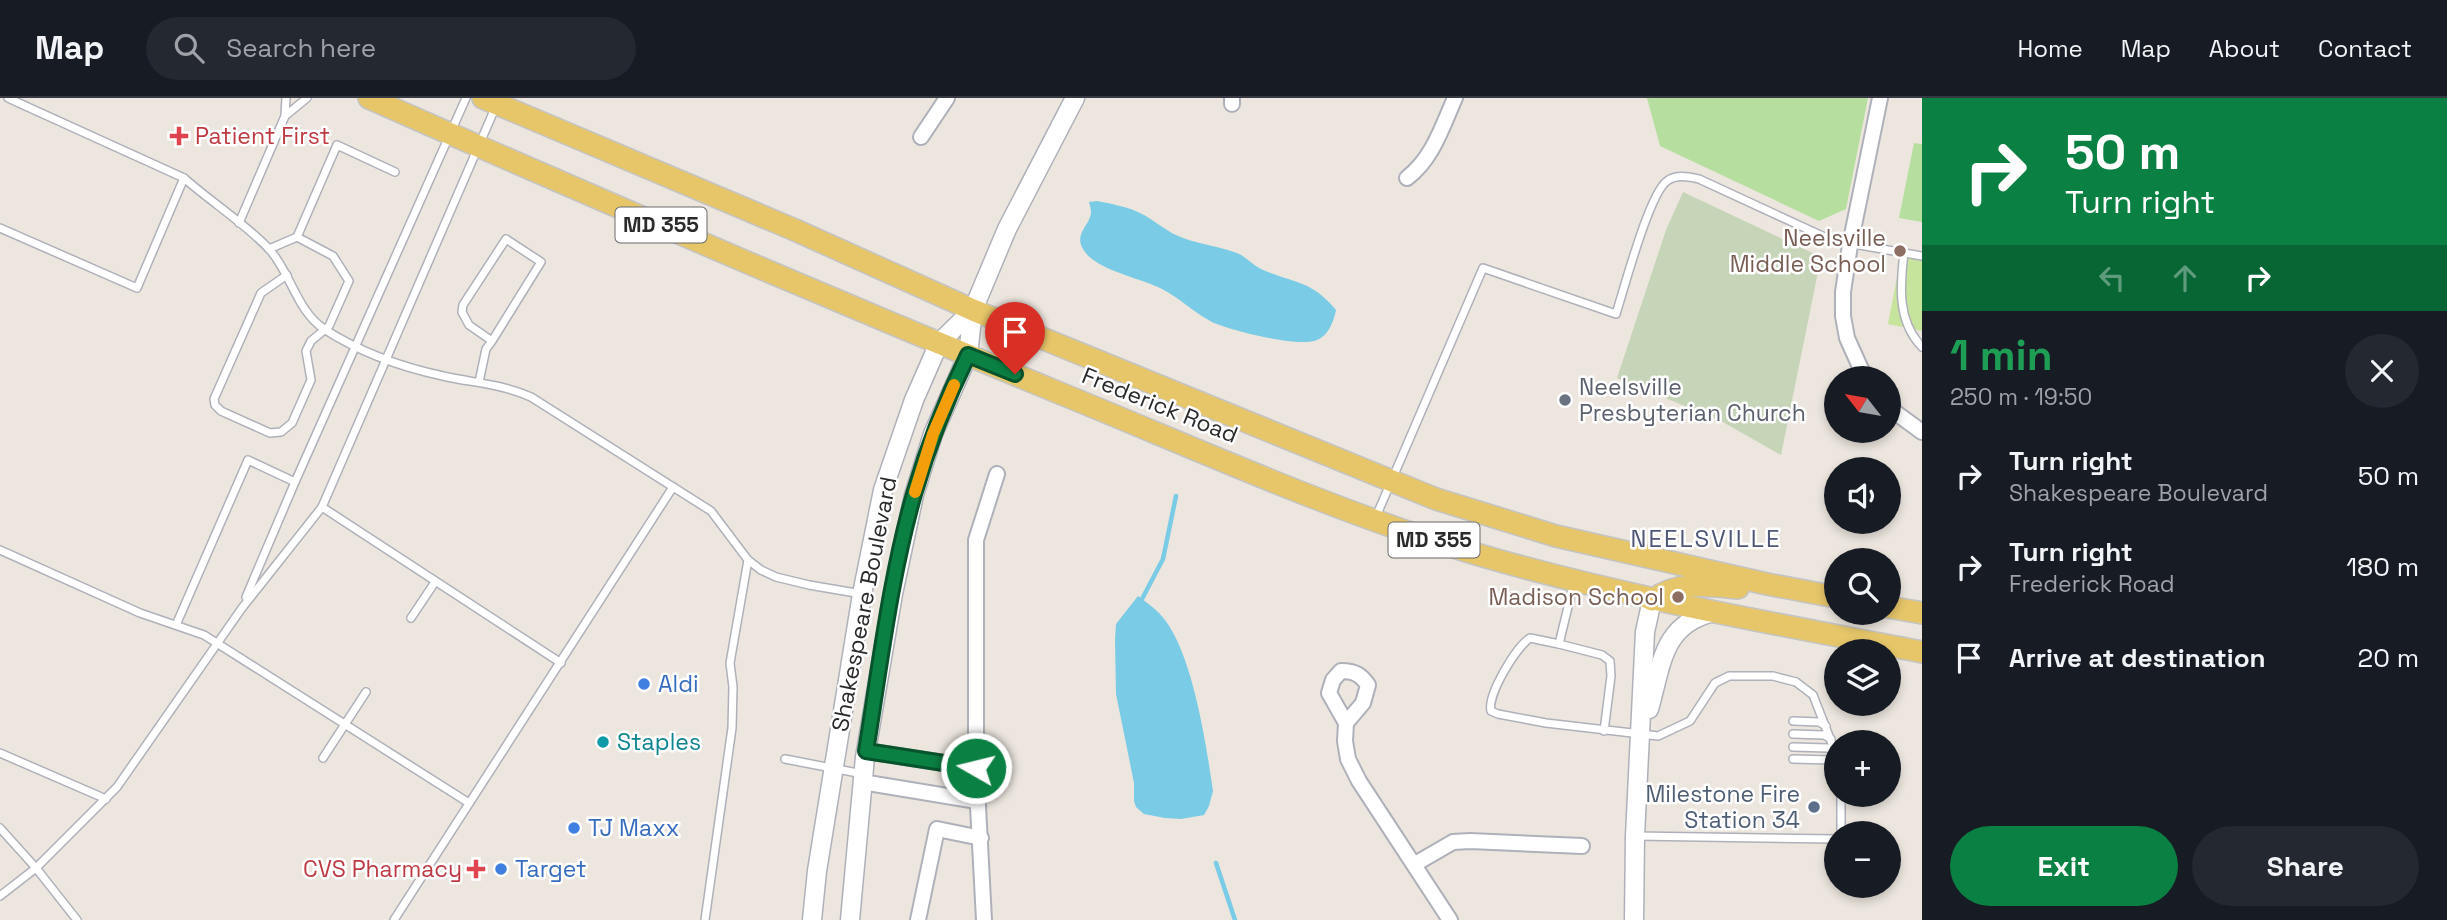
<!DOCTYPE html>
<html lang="en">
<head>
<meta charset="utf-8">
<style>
	body { margin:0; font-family:"Space Grotesk",sans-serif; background:#242831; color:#f1f3f6; height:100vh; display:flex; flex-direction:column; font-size:26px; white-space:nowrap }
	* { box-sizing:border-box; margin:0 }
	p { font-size:23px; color:#9ea1a6 }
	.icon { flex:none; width:38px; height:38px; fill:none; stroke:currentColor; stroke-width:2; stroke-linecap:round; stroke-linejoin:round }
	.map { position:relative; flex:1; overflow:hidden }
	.drawer { display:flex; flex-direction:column; background:#171b24; width:525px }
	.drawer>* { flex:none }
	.hud { background:#0b8043; color:#fff; overflow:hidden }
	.needle { width:46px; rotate:301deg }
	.buttons { position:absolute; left:1824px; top:268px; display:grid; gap:14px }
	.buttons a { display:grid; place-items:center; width:77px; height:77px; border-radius:50%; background:#171b24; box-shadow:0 4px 10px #0003; font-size:35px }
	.pin { position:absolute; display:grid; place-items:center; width:60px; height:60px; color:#fff; margin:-72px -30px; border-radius:50% 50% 50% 0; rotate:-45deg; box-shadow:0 0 7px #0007 }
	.pin .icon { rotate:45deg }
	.me { position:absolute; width:77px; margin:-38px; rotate:278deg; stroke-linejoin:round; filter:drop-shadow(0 0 5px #0008) }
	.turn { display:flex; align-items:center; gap:24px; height:147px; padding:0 28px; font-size:32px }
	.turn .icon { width:91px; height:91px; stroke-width:2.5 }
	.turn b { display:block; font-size:49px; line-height:60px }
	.lanes { display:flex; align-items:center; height:66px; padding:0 28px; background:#0003; justify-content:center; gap:35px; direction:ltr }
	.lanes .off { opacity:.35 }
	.round { display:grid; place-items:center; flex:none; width:74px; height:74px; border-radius:37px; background:#242831 }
	.overview { display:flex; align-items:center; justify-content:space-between; height:119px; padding:0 28px }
	h1 { font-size:42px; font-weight:700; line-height:52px; color:#1e9e55 }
	.cta { display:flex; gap:14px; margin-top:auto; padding:14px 28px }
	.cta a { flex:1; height:80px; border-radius:42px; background:#0b8043; color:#fff; font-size:28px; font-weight:700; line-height:80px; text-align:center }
	.cta a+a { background:#242831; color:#f1f3f6 }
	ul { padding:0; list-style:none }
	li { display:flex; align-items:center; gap:21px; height:91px; padding:0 28px }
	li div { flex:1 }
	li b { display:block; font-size:26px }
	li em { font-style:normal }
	header { display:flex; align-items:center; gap:42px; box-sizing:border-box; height:98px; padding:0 35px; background:#171b24; border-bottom:2px solid #363941 }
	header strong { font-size:33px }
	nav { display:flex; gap:38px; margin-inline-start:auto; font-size:24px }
	.search { width:490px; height:63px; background:#242831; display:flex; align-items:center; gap:18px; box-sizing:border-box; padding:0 24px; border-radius:38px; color:#9ea1a6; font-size:26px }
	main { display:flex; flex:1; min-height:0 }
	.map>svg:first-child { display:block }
</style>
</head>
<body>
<header>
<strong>Map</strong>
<div class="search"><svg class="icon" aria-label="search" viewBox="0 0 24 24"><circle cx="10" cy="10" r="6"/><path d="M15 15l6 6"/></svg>Search here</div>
<nav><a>Home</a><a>Map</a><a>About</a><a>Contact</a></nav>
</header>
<main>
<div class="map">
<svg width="1922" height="822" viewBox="0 0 1922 822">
	<rect width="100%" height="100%" fill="#ece6de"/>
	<g fill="#b6de9f">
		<path d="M1647 0H1868L1846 111 1819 123 1660 48Z"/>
		<path d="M1914 45 1922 46V124L1899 120Z"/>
	</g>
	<path fill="#c6d4b7" d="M1683 94 1821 159 1781 357 1721 323 1617 280 1666 132Z"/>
	<path fill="#c7e49c" d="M1901 159 1922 163V233L1888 226Z"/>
	<g fill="#7acbe5">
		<path d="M1097 103C1113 106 1129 109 1144 117 1155 123 1165 132 1176 137 1195 146 1215 147 1234 154 1245 157 1251 166 1261 171 1294 186 1310 181 1336 212 1334 223 1328 238 1317 242 1299 250 1229 232 1212 224 1194 215 1180 200 1162 191 1141 180 1099 173 1085 154 1072 137 1089 129 1091 115 1091 111 1090 107 1089 104Z"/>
		<path d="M1138 498C1145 503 1153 509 1159 515 1192 548 1206 646 1213 693L1209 708 1204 717 1181 721 1165 720 1144 716 1136 709 1134 703V685L1116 596 1115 542 1116 526Z"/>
	</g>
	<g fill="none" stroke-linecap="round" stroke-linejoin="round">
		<g stroke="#7acbe5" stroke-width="4.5">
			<path d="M1142 501 1163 461 1176 398"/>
			<path d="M1216 765 1235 822"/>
		</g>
		<g stroke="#afb1ba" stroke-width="10">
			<g id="service">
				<path d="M8 0 184 80"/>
				<path d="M285 18 307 0"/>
				<path d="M239 125 285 18 286 0"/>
				<path d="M0 130 137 190 184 80C211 104 246 126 270 152 291 176 297 213 324 231 361 255 401 269 443 278 474 285 502 286 531 299L711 413 748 462 761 472 776 479 809 487 862 496"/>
				<path d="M269 151 297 139 337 47 395 74"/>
				<path d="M1904 155C1900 188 1897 223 1922 249"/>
				<path d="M287 177 261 195 214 301 215 307 221 313 270 335 281 334 292 325 311 282 306 253 311 243 329 228 349 183 333 158 297 139"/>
				<path d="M479 284 486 251 492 243 541 164 506 141 463 207 462 214 469 227 492 243"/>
				<path d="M322 409 561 565"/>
				<path d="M1375 421 1483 170 1616 216C1624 191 1649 96 1667 83 1677 76 1689 79 1699 81L1831 142 1922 158"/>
				<path d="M0 452 140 515 204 537 469 705"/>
				<path d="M1574 484 1559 546 1530 540C1516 549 1487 597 1491 613L1498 616 1546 625 1658 638 1690 623 1715 585 1729 578H1773L1796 584 1813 597 1836 656"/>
				<path d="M246 499 295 384 466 0"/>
				<path d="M411 520 435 484"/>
				<path d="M176 527 248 362 295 384"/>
				<path d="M1559 546 1602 557 1610 563 1611 578 1604 633"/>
				<path d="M1793 623 1819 624 1826 628"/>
				<path d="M1793 636 1824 637 1831 641"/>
				<path d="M1793 649 1828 650 1834 653"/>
				<path d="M0 655 106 701"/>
				<path d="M323 660 366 594"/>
				<path d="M785 661 863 676"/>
				<path d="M1793 661 1831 662 1836 665"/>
				<path d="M0 730 36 770 77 822"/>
				<path d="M1841 735V696"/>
				<path d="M1636 738 1836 741"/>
				<path d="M0 798 36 770 117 689 242 510 322 409 496 8"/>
				<path d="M394 822 673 389"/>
				<path d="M705 822 732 630 733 589 730 565 748 462"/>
			</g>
		</g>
		<g stroke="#afb1ba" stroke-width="18">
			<g id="minor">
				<path d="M1232 6V0"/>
				<path d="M921 39 947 0"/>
				<path d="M1407 80C1433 60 1442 29 1455 0"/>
				<path d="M1865 280 1847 240 1843 218V194L1850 147 1880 0"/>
				<path d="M1888 309 1922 334"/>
				<path d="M1346 625 1363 605 1368 587C1361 577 1355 573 1341 573L1333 582 1329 595 1346 625 1345 643 1348 661 1359 683 1450 822"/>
				<path d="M866 653 976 670"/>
				<path d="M862 684 977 703"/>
				<path d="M1415 766 1453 744 1470 743 1582 748"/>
				<path d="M918 822 937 731 981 740"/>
				<path d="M984 822 976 670V442L997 376"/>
			</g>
		</g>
		<g stroke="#afb1ba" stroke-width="21">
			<g id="tertiary">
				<path d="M1649 611C1662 566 1662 526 1714 514"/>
				<path d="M812 822 817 773 862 496 883 392 914 302 939 245 973 212"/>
				<path d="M850 822 865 659 893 496 914 397 933 336 968 257 973 212 1007 131 1075 0"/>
				<path d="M1634 822 1635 738 1645 534 1652 502"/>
			</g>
		</g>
		<g stroke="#c4c4c4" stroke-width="24">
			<g id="primary">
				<path d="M369 0C597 101 826 199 1057 294 1195 350 1332 413 1476 456 1622 499 1772 525 1922 554"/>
				<path d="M483 0 795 132 973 212 1436 401 1556 438 1767 486 1836 499"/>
				<path d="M1652 502C1679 483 1706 487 1738 490"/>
				<path d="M1888 509 1922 515"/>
			</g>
		</g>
		<use href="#service" stroke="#fff" stroke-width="7"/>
		<use href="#minor" stroke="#fff" stroke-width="14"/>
		<use href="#tertiary" stroke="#fff" stroke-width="18"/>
		<use href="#primary" stroke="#e6c669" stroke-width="21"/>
	</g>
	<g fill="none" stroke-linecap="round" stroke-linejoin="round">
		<g stroke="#07532c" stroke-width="18">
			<path id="route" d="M976 670 866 653C880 568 890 480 914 396 928 348 946 302 968 257L1015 276"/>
		</g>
		<use href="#route" stroke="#0b8043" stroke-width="12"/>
		<path stroke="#f59e0b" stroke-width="12" d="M915 394 933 336 954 287"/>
	</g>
	<g fill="#e0444e" stroke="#fff" stroke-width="2.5">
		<path d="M175.5 27.5h7v7h7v7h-7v7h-7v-7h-7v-7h7z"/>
		<path d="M472.5 760.5h7v7h7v7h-7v7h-7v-7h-7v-7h7z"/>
	</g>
	<g fill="#8d6e63" stroke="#fff" stroke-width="2.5">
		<circle cx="1900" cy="153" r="7"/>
		<circle cx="1678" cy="499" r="7"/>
	</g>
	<circle fill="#6b7280" stroke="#fff" stroke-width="2.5" cx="1565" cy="302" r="7"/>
	<g fill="#3f7fe0" stroke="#fff" stroke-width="2.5">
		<circle cx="644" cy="586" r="7"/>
		<circle cx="574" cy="730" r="7"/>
		<circle cx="501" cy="771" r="7"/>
	</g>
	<circle fill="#0f9aa8" stroke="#fff" stroke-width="2.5" cx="603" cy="644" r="7"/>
	<circle fill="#5c6f8a" stroke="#fff" stroke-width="2.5" cx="1814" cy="709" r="7"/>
	<g text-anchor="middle" stroke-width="5" stroke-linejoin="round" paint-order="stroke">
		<g fill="#fff" stroke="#6b6b6b" stroke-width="2">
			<rect x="615.5" y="109.5" width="91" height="35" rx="5"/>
			<rect x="1388.5" y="424.5" width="91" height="35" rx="5"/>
		</g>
		<g font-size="21" font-weight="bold" fill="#2b2b2b">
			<text x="661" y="134">MD 355</text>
			<text x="1434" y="449">MD 355</text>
		</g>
		<g font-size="23" fill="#be3a42" stroke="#fff" text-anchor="start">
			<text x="195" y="46">Patient First</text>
			<text x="462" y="779" text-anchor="end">CVS Pharmacy</text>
		</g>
		<g font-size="23" fill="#785e54" stroke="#fff" text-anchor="end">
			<text x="1886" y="148">Neelsville<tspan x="1886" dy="26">Middle School</tspan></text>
			<text x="1664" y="507">Madison School</text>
		</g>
		<g font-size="23" fill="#5b616d" stroke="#fff" text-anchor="start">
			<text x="1579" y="297">Neelsville<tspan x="1579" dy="26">Presbyterian Church</tspan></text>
		</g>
		<g font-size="23" fill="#2b2b2b" stroke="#fff">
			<text transform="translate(1160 307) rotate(22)" y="8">Frederick Road</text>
			<text transform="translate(864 506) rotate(-79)" y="8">Shakespeare Boulevard</text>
		</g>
		<g font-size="23" fill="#366cbe" stroke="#fff" text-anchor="start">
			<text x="658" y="594">Aldi</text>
			<text x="588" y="738">TJ Maxx</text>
			<text x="515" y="779">Target</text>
		</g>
		<g font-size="23" fill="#0d838f" stroke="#fff" text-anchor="start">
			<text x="617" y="652">Staples</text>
		</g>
		<g font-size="23" fill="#4e5e75" stroke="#fff" text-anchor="end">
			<text x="1800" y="704">Milestone Fire<tspan x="1800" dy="26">Station 34</tspan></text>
		</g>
		<g font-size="24" letter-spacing="2" fill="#4f5778" stroke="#fff">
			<text x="1706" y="449">NEELSVILLE</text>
		</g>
	</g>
</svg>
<div class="buttons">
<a><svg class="needle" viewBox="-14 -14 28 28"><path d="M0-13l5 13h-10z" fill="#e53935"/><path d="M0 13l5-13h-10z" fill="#9ea1a6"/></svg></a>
<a><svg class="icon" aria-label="sound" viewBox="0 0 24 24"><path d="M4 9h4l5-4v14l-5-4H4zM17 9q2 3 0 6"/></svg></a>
<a><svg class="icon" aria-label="search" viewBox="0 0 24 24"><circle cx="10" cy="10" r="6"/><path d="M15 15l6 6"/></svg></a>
<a><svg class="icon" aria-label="layers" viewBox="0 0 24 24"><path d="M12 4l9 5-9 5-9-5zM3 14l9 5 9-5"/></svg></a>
<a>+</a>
<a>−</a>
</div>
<div class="pin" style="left:1015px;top:276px;background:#d93025"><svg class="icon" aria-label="arrive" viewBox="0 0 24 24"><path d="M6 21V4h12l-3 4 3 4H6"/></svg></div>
<svg class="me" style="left:976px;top:670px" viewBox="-20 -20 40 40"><circle r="17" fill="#0b8043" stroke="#fff" stroke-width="3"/><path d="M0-11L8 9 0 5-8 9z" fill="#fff"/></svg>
</div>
<section class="drawer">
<div class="hud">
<div class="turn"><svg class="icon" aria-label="right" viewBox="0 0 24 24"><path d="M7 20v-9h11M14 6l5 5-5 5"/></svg><div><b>50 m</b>Turn right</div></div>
<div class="lanes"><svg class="icon off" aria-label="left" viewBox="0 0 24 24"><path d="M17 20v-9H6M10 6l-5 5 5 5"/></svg><svg class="icon off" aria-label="ahead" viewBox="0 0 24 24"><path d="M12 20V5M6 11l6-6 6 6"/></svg><svg class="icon" aria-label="right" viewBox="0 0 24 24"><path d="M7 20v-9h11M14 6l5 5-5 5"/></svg></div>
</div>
<div class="overview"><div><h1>1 min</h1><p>250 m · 19:50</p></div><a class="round"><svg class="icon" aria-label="close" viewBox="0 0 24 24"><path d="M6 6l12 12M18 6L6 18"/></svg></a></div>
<ul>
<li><svg class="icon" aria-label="right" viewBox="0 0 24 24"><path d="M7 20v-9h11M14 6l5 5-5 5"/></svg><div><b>Turn right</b><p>Shakespeare Boulevard</p></div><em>50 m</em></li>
<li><svg class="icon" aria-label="right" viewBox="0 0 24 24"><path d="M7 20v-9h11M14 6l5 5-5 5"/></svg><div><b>Turn right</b><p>Frederick Road</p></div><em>180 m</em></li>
<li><svg class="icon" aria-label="arrive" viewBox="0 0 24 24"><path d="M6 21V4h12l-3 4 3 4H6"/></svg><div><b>Arrive at destination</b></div><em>20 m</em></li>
</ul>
<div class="cta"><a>Exit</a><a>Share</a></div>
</section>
</main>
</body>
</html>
